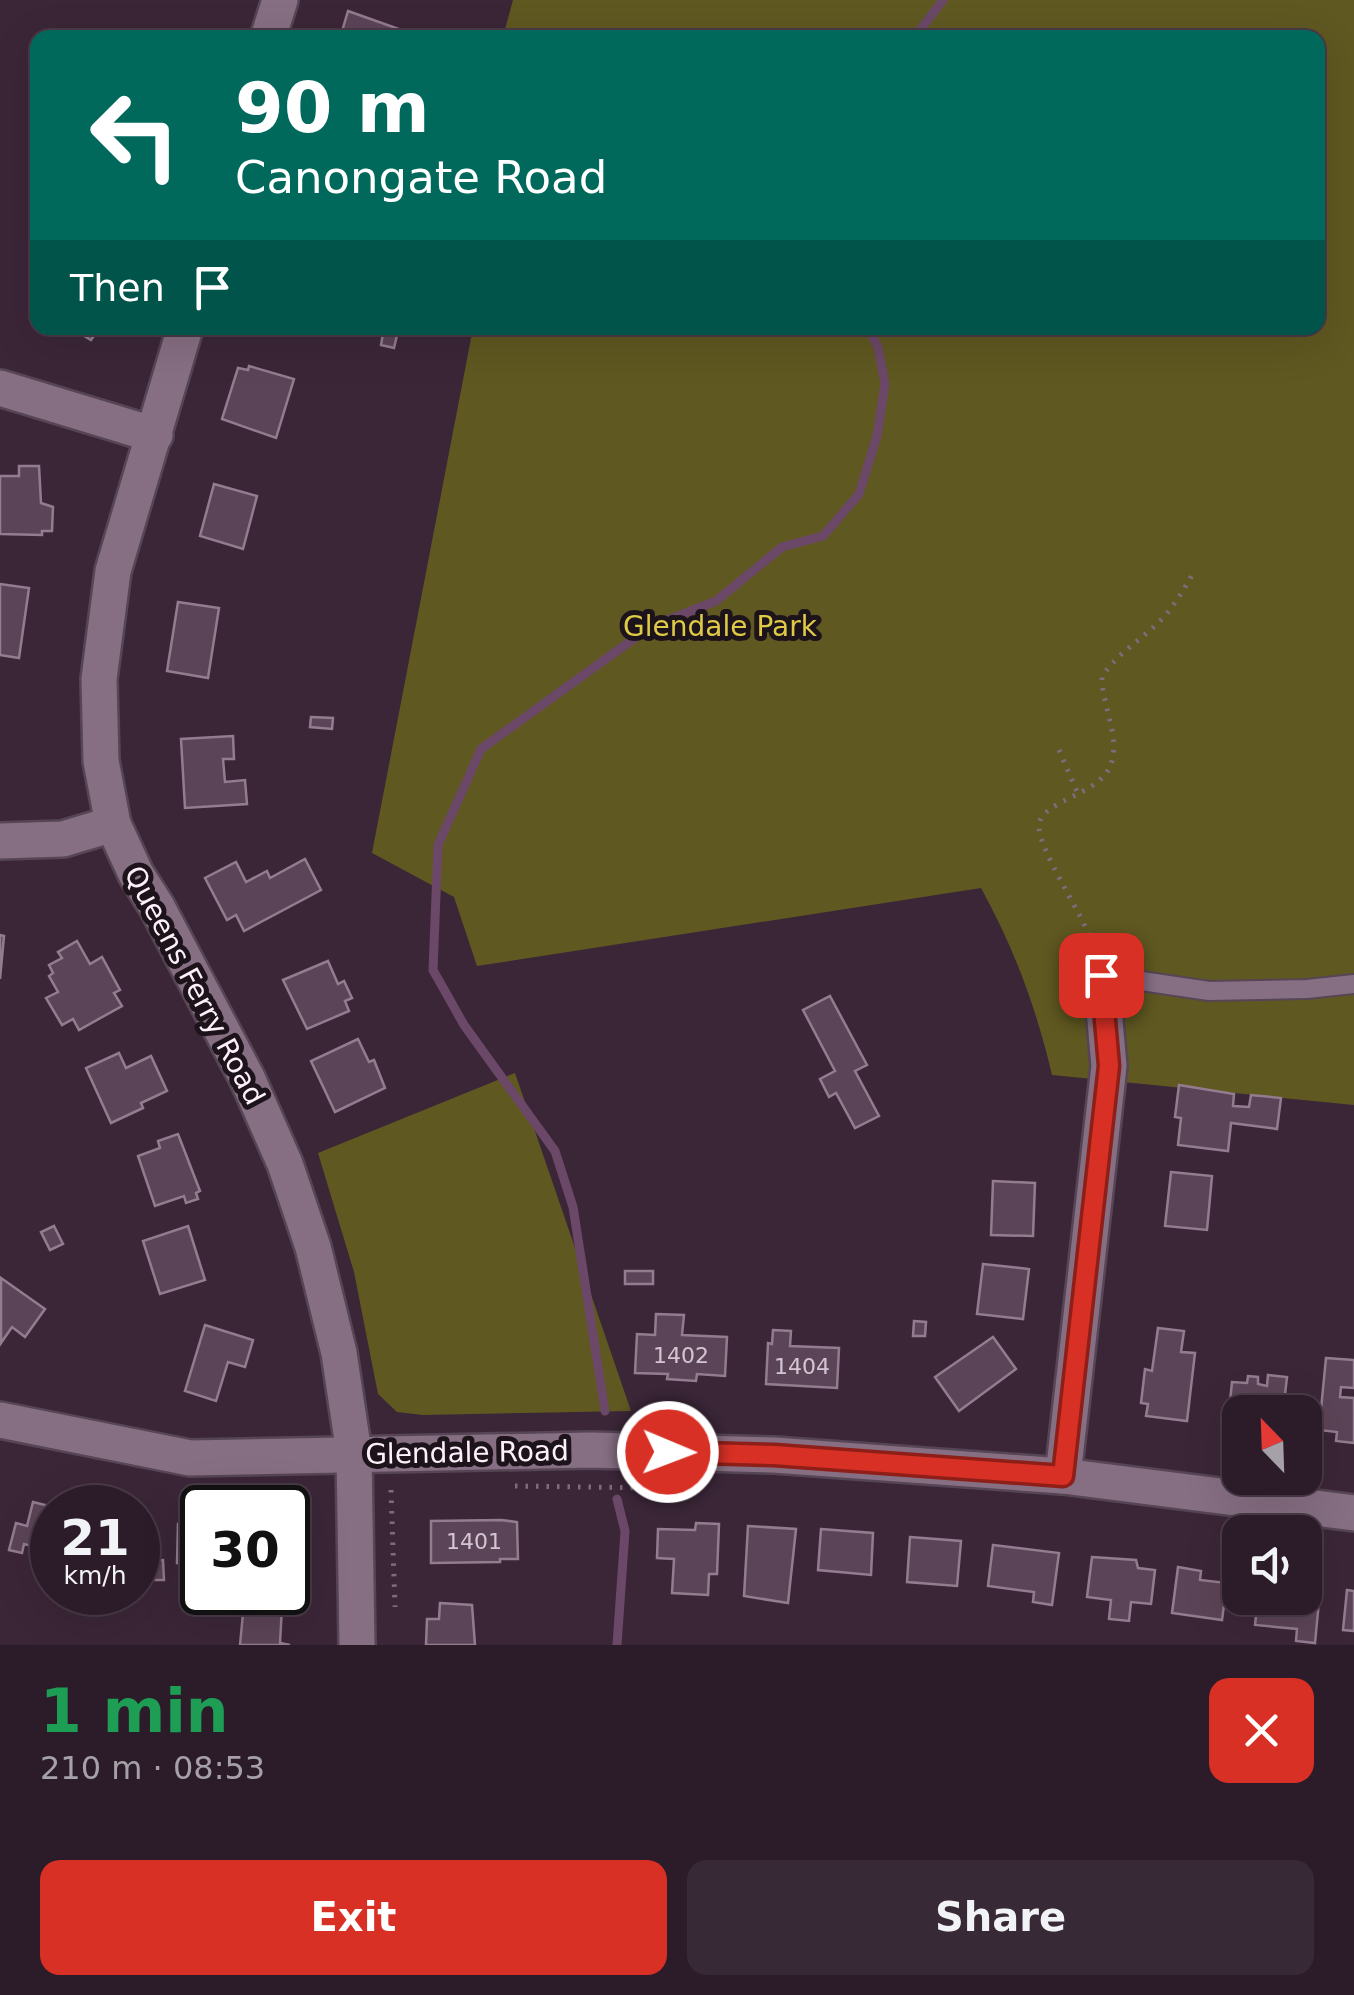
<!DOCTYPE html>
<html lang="en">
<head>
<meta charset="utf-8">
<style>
	body { margin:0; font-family:"DejaVu Sans",sans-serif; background:#382936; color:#f1f3f6; height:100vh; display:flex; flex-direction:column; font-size:38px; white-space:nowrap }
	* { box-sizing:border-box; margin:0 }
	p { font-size:32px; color:#a6a1a8 }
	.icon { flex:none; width:55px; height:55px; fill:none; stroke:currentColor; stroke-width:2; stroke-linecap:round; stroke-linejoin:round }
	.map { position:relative; height:1645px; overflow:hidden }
	.drawer { display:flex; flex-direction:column; background:#2c1c2a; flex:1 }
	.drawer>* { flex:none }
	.guide { position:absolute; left:30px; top:30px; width:1295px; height:305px; border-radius:20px; box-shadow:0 10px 40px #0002,0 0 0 2px #483a47; background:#00695c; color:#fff; overflow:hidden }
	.needle { width:65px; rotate:337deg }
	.tools { position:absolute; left:1222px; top:1395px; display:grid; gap:20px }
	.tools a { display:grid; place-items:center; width:100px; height:100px; border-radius:20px; background:#2c1c2a; box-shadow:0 10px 40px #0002,0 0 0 2px #483a47; font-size:50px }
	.speed { position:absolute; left:30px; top:1485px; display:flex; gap:20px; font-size:50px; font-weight:700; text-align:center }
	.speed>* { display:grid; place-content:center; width:130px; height:130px; border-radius:50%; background:#2c1c2a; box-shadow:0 10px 40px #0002,0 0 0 2px #483a47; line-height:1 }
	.speed small { font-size:25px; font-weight:400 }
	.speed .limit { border:5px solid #111; border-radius:15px; background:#fff; color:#111 }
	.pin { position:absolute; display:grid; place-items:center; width:85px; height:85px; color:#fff; margin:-42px; border-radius:20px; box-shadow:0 5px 15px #0006 }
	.me { position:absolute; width:110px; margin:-55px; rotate:91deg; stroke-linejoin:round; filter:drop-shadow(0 0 8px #0008) }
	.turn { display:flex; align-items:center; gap:35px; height:210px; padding:0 40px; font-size:45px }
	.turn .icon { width:130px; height:130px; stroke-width:2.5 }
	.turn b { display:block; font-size:70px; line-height:85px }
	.then { display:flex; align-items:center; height:95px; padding:0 40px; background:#0003; gap:20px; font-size:38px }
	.round { display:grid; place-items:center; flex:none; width:105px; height:105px; border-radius:20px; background:#382936 }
	.head { display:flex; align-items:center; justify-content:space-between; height:170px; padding:0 40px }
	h1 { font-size:60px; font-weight:800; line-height:75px; color:#1e9e55 }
	.action { display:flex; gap:20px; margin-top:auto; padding:20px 40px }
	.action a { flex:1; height:115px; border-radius:20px; background:#d93025; color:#fff; font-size:40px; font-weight:800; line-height:115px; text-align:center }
	.action a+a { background:#382936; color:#f1f3f6 }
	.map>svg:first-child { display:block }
</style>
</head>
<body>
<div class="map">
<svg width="1354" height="1645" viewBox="0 0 1354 1645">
	<rect width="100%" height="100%" fill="#3b2638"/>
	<g fill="#605821">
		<path d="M513 0H1354V1105L1052 1075C1036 1007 1014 948 981 888L477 966 454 897 372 853 473 328H1318V38L503 37Z"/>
		<path d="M515 1073 631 1411 423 1415 397 1412 378 1394 354 1272 318 1153Z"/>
	</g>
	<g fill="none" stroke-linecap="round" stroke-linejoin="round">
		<g stroke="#6b4868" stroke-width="9">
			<path d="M914 38 943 0"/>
			<path d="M605 1411 573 1207 555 1151 464 1025 433 970 438 845 481 749 650 627 716 601 782 547 823 536 859 494 877 436 885 384 878 347 868 328"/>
			<path d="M617 1645 625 1531 617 1499"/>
		</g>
	</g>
	<g fill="#5b4457" stroke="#947c90" stroke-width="2.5">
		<path d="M348 11 413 34 412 38H340Z"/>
		<path d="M71 328H99L91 340Z"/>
		<path d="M384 328 398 331 394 348 381 345Z"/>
		<path d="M249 366 294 379 276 438 222 419 238 368 248 370Z"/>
		<path d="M19 466H39L41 503 53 507 52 531H42V535L0 534V476H19Z"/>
		<path d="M214 484 257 496 243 549 200 536Z"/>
		<path d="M0 584 29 588 19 658 0 655Z"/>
		<path d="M178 602 219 608 208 678 167 671Z"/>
		<path d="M311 717 333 718 332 729 310 727Z"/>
		<path d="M233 736 234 759H223L225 782 245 780 247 804 185 808 181 739Z"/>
		<path d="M305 859 321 890 244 931 236 915 227 920 205 878 236 862 246 882 267 871 270 878Z"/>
		<path d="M0 935 4 936 0 979Z"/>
		<path d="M77 941 90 964 102 957 120 990 114 993 122 1006 79 1030 73 1019 62 1025 46 998 58 992 49 976 53 973 49 965 62 958 58 952Z"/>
		<path d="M328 961 338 984 344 981 352 998 345 1001 349 1011 307 1029 283 980Z"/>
		<path d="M830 996 867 1065 855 1071 879 1116 855 1128 836 1093 829 1097 820 1079 835 1071 803 1010Z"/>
		<path d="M358 1039 369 1062 374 1060 385 1088 335 1112 311 1061Z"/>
		<path d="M119 1053 126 1068 151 1056 167 1091 141 1103 143 1108 111 1123 86 1068Z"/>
		<path d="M1179 1085 1234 1094 1233 1106 1249 1107 1251 1095 1281 1098 1277 1129 1231 1123 1228 1151 1178 1145 1181 1118 1175 1117Z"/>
		<path d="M178 1134 200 1191 196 1193 198 1199 186 1203 184 1196 155 1206 138 1156 160 1148 158 1141Z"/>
		<path d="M1171 1172 1212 1176 1207 1230 1165 1226Z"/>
		<path d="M993 1181 1035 1183 1033 1236 991 1235Z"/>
		<path d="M54 1226 63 1244 50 1250 41 1232Z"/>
		<path d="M188 1226 205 1280 160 1294 143 1241Z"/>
		<path d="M983 1264 1029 1269 1023 1319 977 1314Z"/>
		<rect x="625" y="1271" width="28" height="13"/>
		<path d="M1 1278 45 1309 25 1337 12 1327 1 1343Z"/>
		<path d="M656 1314 684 1315 682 1335 727 1337 725 1376 697 1374 696 1381 667 1379 668 1374 635 1373 637 1334 655 1335Z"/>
		<path d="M914 1321 926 1322 925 1336H913Z"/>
		<path d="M205 1325 253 1340 245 1367 228 1362 216 1401 185 1391Z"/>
		<path d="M1158 1328 1184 1331 1181 1352 1195 1353 1187 1421 1146 1416 1148 1404 1141 1403 1145 1369 1152 1371Z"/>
		<path d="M773 1330 791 1331 790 1346 839 1348 837 1388 766 1384 768 1343 772 1344Z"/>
		<path d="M993 1337 1016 1369 959 1411 935 1377Z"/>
		<path d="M1326 1358 1354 1360V1388L1341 1387 1340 1397 1354 1398V1443L1336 1441 1337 1432 1319 1430Z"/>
		<path d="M1268 1375 1287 1377 1283 1412H1240V1422L1228 1420 1232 1382 1247 1383 1248 1376 1258 1377V1384L1267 1386Z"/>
		<path d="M33 1502 57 1508H52V1551L24 1544 22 1553 9 1550 16 1523 27 1526Z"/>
		<path d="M196 1520H202V1564L177 1563 178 1524 196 1525Z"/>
		<path d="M501 1520 517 1522 518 1559H500V1562L431 1563V1521Z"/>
		<path d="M696 1523 719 1524 717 1574H709L708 1595 672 1593 674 1559 657 1558 658 1529 695 1530Z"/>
		<path d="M748 1526 796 1529 788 1603 744 1596Z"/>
		<path d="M821 1529 873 1533 871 1575 818 1570Z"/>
		<path d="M910 1537 961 1541 957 1586 907 1582Z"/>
		<path d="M993 1545 1059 1553 1052 1605 1033 1602 1034 1592 988 1586Z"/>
		<path d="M1092 1557 1136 1560 1138 1568 1155 1570 1151 1604 1131 1602 1129 1621 1109 1619 1111 1600 1087 1597Z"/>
		<path d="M163 1560 164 1580H149L148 1561Z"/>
		<path d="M1178 1567 1201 1571 1200 1580 1227 1583 1222 1620 1172 1613Z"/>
		<path d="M1305 1589 1320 1591 1315 1643 1296 1641 1297 1629 1255 1625 1258 1598H1305Z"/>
		<path d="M1347 1590 1354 1591V1631L1343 1630Z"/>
		<path d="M244 1603 282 1607 280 1643 290 1645H240Z"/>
		<path d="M440 1603 472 1605 475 1645H426L427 1619H439Z"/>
	</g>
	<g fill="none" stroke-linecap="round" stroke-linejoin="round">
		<g stroke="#564554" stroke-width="22">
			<path id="service" d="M1101 975 1209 991 1307 989 1354 984"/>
		</g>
		<g stroke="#564554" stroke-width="40">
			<g id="minor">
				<path d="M268 38 280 0"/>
				<path d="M185 328 113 571 99 679 101 761 113 824 136 874 157 907 248 1080 285 1164 313 1247 339 1353 354 1453 357 1645"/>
				<path d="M0 388 155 435"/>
				<path d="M0 841 63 839 113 824"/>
				<path d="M0 1420 190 1458 591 1450 774 1455 1063 1476 1354 1513"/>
				<path d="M1063 1476 1109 1066 1101 975"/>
			</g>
		</g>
		<g stroke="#7e6b7b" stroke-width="5" stroke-dasharray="2.5 8" stroke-linecap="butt">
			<path d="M1059 750 1078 794"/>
			<path d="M1093 945C1084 916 1037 848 1039 825 1042 799 1104 795 1112 761 1119 733 1102 705 1102 677 1116 654 1140 641 1159 622 1174 607 1184 589 1195 570"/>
			<path d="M515 1486 654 1488"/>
			<path d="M391 1490 395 1607"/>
		</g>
		<use href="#service" stroke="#876f83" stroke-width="18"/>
		<use href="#minor" stroke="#876f83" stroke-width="35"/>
	</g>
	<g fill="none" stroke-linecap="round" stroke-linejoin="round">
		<g stroke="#8d1f18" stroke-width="25">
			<path id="route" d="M668 1452 774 1455 1063 1476 1109 1066 1101 975"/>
		</g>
		<use href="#route" stroke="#d93025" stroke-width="18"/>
	</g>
	<g text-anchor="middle" stroke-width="10" stroke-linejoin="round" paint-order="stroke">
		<g font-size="22" fill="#d5c5d2">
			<text x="681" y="1363">1402</text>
			<text x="802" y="1374">1404</text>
			<text x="474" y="1549">1401</text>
		</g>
		<g font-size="28" fill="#deca45" stroke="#1c131b">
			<text x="720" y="636">Glendale Park</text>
		</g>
		<g font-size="28" fill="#fef0fb" stroke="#1c131b">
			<text transform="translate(195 985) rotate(62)" y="10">Queens Ferry Road</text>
			<text transform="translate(467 1452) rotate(-1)" y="10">Glendale Road</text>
		</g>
	</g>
</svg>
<div class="tools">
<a><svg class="needle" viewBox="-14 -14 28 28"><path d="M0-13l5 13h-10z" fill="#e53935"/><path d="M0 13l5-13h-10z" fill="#a6a1a8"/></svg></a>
<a><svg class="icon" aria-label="sound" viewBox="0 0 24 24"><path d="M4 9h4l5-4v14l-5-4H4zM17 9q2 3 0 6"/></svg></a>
</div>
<div class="speed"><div>21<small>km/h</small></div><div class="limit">30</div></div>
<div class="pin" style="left:1101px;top:975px;background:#d93025"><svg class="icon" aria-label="arrive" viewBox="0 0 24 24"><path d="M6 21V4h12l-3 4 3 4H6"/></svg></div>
<svg class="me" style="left:668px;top:1452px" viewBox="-20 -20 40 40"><circle r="17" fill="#d93025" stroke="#fff" stroke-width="3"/><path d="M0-11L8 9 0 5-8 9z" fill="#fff"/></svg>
<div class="guide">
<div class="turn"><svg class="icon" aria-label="left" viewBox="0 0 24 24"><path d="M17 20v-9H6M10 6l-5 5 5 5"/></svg><div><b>90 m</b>Canongate Road</div></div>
<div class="then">Then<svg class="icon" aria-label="arrive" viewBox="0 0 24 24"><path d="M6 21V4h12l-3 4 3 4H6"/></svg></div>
</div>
</div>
<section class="drawer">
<div class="head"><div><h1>1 min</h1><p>210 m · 08:53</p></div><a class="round" style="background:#d93025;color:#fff"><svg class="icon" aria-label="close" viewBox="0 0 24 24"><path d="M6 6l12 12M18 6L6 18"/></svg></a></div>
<div class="action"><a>Exit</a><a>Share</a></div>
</section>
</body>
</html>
